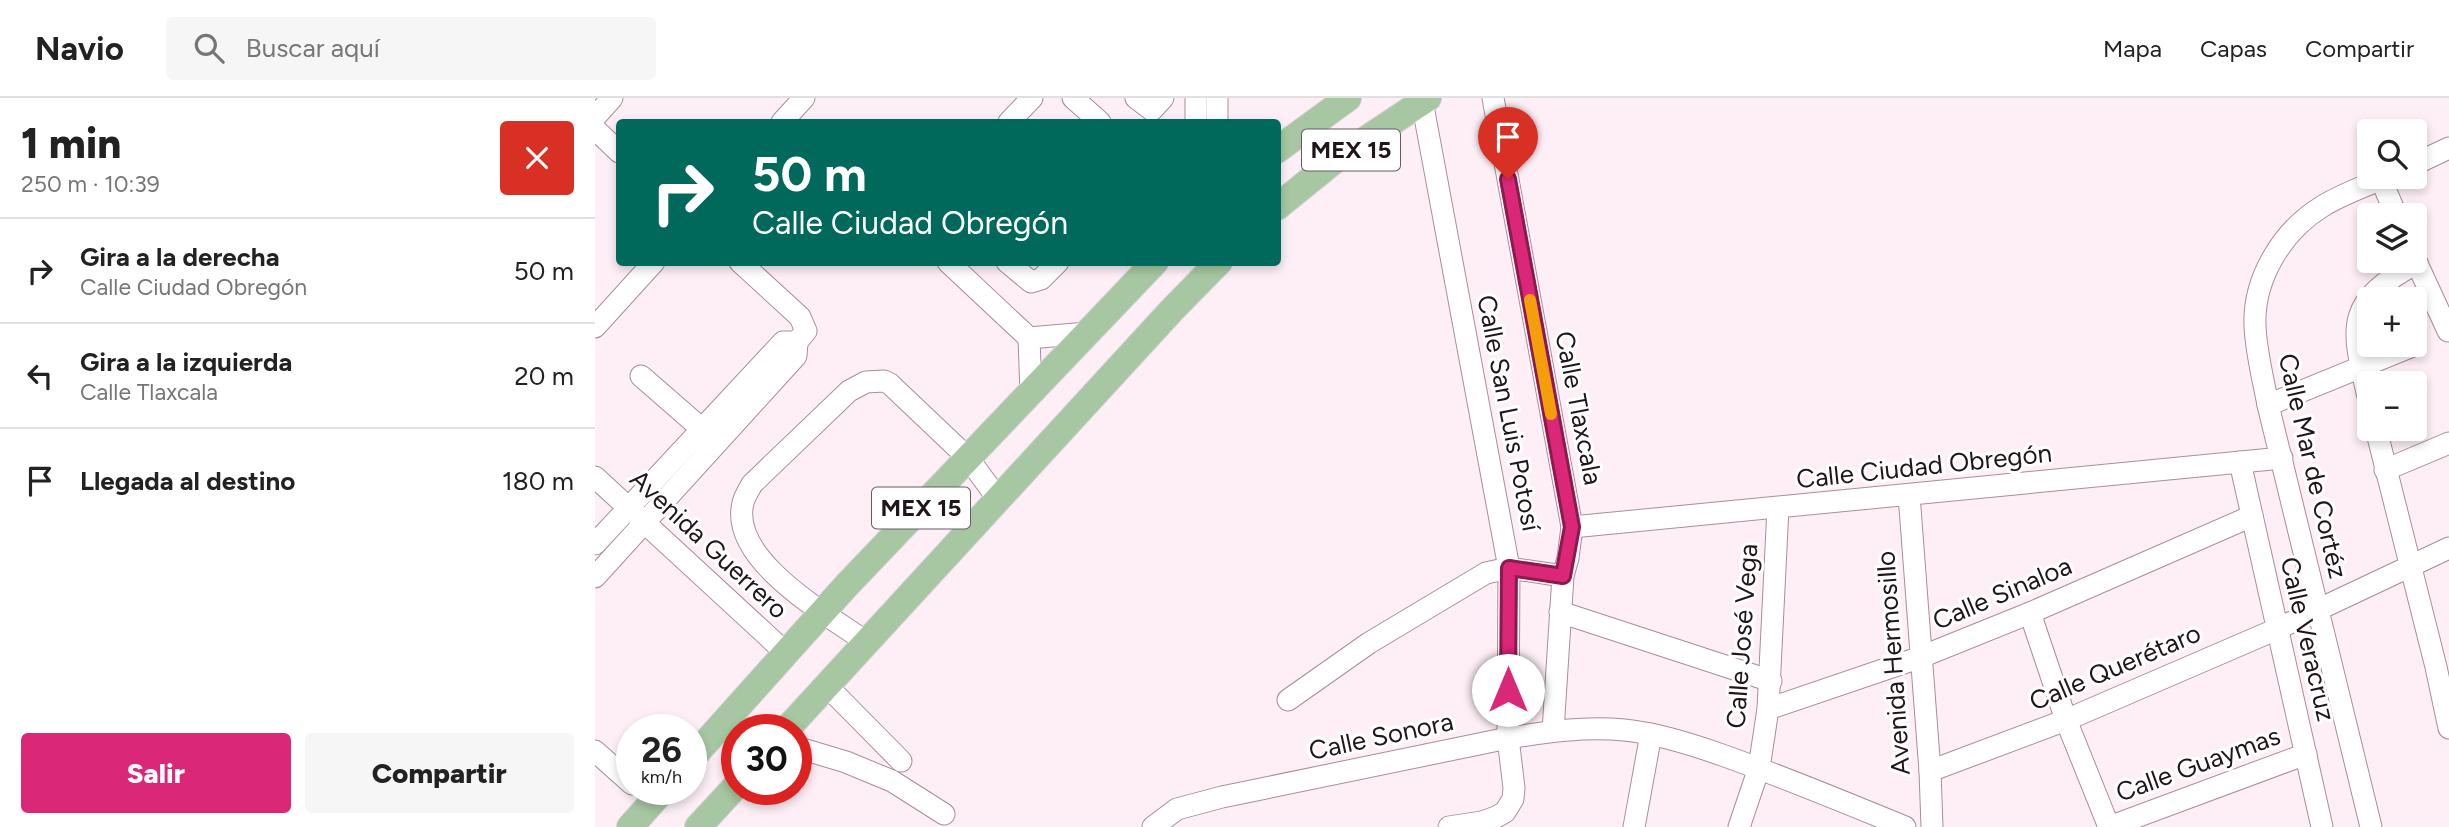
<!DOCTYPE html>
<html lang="es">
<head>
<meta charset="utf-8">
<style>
	body { margin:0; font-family:Figtree,sans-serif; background:#f6f6f6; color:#222; height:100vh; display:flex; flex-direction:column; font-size:26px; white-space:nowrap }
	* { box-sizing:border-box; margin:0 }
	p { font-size:23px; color:#767676 }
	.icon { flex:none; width:38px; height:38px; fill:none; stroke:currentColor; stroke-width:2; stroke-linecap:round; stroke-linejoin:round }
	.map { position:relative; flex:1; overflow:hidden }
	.details { display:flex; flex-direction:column; background:#fff; width:595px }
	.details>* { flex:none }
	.guide { position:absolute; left:21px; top:21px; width:665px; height:147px; border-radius:7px; box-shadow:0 4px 10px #0003; background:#00695c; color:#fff; overflow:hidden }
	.controls { position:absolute; left:1762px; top:21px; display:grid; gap:14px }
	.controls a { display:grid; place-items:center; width:70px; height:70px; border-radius:7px; background:#fff; box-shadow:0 4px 10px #0003; font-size:35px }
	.speed { position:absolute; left:21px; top:616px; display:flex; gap:14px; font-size:35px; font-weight:700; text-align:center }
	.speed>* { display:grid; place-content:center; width:91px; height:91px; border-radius:50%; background:#fff; box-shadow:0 4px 10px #0003; line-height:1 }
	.speed small { font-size:18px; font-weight:400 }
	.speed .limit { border:10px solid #d22; background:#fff; color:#111 }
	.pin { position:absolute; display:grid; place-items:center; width:60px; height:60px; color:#fff; margin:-72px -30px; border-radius:50% 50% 50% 0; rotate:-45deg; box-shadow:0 0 7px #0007 }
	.pin .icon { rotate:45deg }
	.me { position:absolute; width:77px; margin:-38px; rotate:0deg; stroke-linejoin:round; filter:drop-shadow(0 0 5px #0008) }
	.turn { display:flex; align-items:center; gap:24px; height:147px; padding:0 21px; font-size:32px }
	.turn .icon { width:91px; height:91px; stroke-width:2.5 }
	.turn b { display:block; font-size:49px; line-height:60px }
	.round { display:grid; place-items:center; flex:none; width:74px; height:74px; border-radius:7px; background:#f6f6f6 }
	.head { display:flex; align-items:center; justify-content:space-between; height:119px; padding:0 21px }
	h1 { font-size:42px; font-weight:800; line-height:52px }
	.action { display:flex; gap:14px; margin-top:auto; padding:14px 21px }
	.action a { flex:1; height:80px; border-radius:7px; background:#db2777; color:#fff; font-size:28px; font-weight:800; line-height:80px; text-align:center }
	.action a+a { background:#f6f6f6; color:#222 }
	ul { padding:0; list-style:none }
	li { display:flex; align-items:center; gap:21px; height:105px; padding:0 21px; border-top:2px solid #e0e0e0 }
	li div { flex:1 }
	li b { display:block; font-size:26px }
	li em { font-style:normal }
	header { display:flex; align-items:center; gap:42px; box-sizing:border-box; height:98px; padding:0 35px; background:#fff; border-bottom:2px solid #e0e0e0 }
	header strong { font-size:33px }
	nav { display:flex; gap:38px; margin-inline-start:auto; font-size:24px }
	.search { width:490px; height:63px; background:#f6f6f6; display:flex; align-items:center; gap:18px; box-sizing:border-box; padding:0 24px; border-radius:7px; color:#767676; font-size:26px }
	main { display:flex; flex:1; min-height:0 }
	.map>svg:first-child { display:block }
</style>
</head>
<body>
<header>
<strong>Navio</strong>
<div class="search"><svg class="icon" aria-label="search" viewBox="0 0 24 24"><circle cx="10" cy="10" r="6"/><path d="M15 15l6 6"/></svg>Buscar aquí</div>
<nav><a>Mapa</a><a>Capas</a><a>Compartir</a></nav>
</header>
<main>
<section class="details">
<div class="head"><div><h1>1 min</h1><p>250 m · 10:39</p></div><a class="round" style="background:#d93025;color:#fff"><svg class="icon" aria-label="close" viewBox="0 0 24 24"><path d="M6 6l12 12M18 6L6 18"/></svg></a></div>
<ul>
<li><svg class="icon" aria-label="right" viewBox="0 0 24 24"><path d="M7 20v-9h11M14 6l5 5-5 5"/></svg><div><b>Gira a la derecha</b><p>Calle Ciudad Obregón</p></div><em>50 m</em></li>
<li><svg class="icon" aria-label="left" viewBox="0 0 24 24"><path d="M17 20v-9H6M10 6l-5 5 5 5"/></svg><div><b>Gira a la izquierda</b><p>Calle Tlaxcala</p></div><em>20 m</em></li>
<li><svg class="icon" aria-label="arrive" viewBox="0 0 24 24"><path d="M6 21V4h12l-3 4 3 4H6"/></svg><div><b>Llegada al destino</b></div><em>180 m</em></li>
</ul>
<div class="action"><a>Salir</a><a>Compartir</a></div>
</section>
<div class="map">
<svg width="1854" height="729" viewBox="0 0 1854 729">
	<rect width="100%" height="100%" fill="#feeff7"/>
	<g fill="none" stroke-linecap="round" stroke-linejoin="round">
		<g stroke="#ab8b9d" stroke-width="23">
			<g id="minor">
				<path d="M478 0 505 24"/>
				<path d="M541 0 557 12 568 0"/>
				<path d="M898 0 977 429 973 460 968 478 958 633"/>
				<path d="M827 3 914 470 913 640 919 690 918 701 910 714 901 719 887 724 854 729"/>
				<path d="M0 19 17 0"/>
				<path d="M187 24 209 0"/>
				<path d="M414 24 437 0"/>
				<path d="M601 24V0"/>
				<path d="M622 24V0"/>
				<path d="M0 31 24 54"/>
				<path d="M1820 66 1854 50"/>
				<path d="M1786 81 1801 117"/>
				<path d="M1820 161 1853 233"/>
				<path d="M145 164 205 219 211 233 202 244"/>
				<path d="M353 164 434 240 436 295"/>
				<path d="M412 164 436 184 446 181 463 164"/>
				<path d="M0 229 59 164"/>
				<path d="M434 240 492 235"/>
				<path d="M46 278 116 339"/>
				<path d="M1774 303C1757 230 1747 205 1822 165"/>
				<path d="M1673 307 1820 247"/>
				<path d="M1781 331 1841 569 1854 630"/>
				<path d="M1645 364 1727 729"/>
				<path d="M1790 372 1854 345"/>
				<path d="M0 379 191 555"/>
				<path d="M1314 397 1335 673 1337 729"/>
				<path d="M977 429 1687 360"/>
				<path d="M0 446 188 244H202"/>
				<path d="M0 479 201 258 202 244"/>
				<path d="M965 514 1176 583"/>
				<path d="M1435 515 1471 622 1514 729"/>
				<path d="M271 544C232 516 134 462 148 405 149 399 154 392 157 386L254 293 271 284 289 283 295 286 373 360 403 401"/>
				<path d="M231 587 306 663"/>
				<path d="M693 602 774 545 891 475 914 470 968 478"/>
				<path d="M1173 611 1326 559 1435 515 1657 418"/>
				<path d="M201 649 251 664 297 683 349 716"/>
				<path d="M0 653 37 686"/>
				<path d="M1335 673 1471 622 1682 531 1854 450"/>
				<path d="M558 729 582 711 627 699 913 640C951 634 990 628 1029 632 1062 635 1096 646 1127 657 1189 679 1249 704 1310 729"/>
				<path d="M1039 729 1056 636"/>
				<path d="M1144 729 1164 670 1173 611 1183 410"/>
				<path d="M1514 729 1711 656"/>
				<path d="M1776 729 1673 307C1668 280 1661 254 1660 228 1658 180 1688 132 1728 108 1747 96 1771 88 1791 79"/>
			</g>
		</g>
		<g stroke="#d3d0d2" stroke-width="28">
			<g id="major">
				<path d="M682 52 753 0"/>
				<path d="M682 109 740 62 833 0"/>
				<path d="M191 632 576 213 624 164"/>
				<path d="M96 661 251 488 560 164"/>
				<path d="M35 729 69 691"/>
				<path d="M103 729 142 687"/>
			</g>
		</g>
		<use href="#minor" stroke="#fff" stroke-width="21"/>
		<use href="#major" stroke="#a6c7a1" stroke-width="26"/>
	</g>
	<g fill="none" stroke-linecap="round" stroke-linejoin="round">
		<g stroke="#8e194d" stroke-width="18">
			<path id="route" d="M913 81 977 429 968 478 914 470 913 592"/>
		</g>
		<use href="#route" stroke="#db2777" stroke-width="12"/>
		<path stroke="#f59e0b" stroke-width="12" d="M935 202 956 316"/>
	</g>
	<g text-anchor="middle" stroke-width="6" stroke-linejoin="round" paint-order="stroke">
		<g fill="#fff" stroke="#645b60" stroke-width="2">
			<rect x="707" y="31.5" width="98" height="41" rx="5"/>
			<rect x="277" y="389.5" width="98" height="41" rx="5"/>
		</g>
		<g font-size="24" font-weight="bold" fill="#21151c">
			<text x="756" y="60">MEX 15</text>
			<text x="326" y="418">MEX 15</text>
		</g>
		<g font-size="26" fill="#21151c" stroke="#fff">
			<text transform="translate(984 310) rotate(79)" y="9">Calle Tlaxcala</text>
			<text transform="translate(914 315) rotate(79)" y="9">Calle San Luis Potosí</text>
			<text transform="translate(1329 368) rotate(-6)" y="9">Calle Ciudad Obregón</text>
			<text transform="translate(1718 368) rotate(77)" y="9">Calle Mar de Cortéz</text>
			<text transform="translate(114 446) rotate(43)" y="9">Avenida Guerrero</text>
			<text transform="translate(1407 495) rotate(-23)" y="9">Calle Sinaloa</text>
			<text transform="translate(1147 538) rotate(-86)" y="9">Calle José Vega</text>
			<text transform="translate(1713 541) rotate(77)" y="9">Calle Veracruz</text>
			<text transform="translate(1298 565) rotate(-94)" y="9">Avenida Hermosillo</text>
			<text transform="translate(1520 569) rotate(-23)" y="9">Calle Querétaro</text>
			<text transform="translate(786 638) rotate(-12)" y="9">Calle Sonora</text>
			<text transform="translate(1603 666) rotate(-20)" y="9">Calle Guaymas</text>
		</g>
	</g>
</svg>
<div class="controls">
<a><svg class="icon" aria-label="search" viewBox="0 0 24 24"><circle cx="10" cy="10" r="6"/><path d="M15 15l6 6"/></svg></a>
<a><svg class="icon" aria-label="layers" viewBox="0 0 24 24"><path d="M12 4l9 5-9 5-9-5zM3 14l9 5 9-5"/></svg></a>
<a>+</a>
<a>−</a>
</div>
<div class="speed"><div>26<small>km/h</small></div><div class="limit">30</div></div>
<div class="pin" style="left:913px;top:81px;background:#d93025"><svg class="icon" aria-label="arrive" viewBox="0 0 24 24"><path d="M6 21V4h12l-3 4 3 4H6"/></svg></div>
<svg class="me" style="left:913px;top:592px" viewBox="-20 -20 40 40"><circle r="19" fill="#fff"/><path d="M0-13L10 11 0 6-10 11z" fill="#db2777"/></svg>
<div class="guide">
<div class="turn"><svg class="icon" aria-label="right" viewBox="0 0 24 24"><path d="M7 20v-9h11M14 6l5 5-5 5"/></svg><div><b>50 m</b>Calle Ciudad Obregón</div></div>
</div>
</div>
</main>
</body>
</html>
